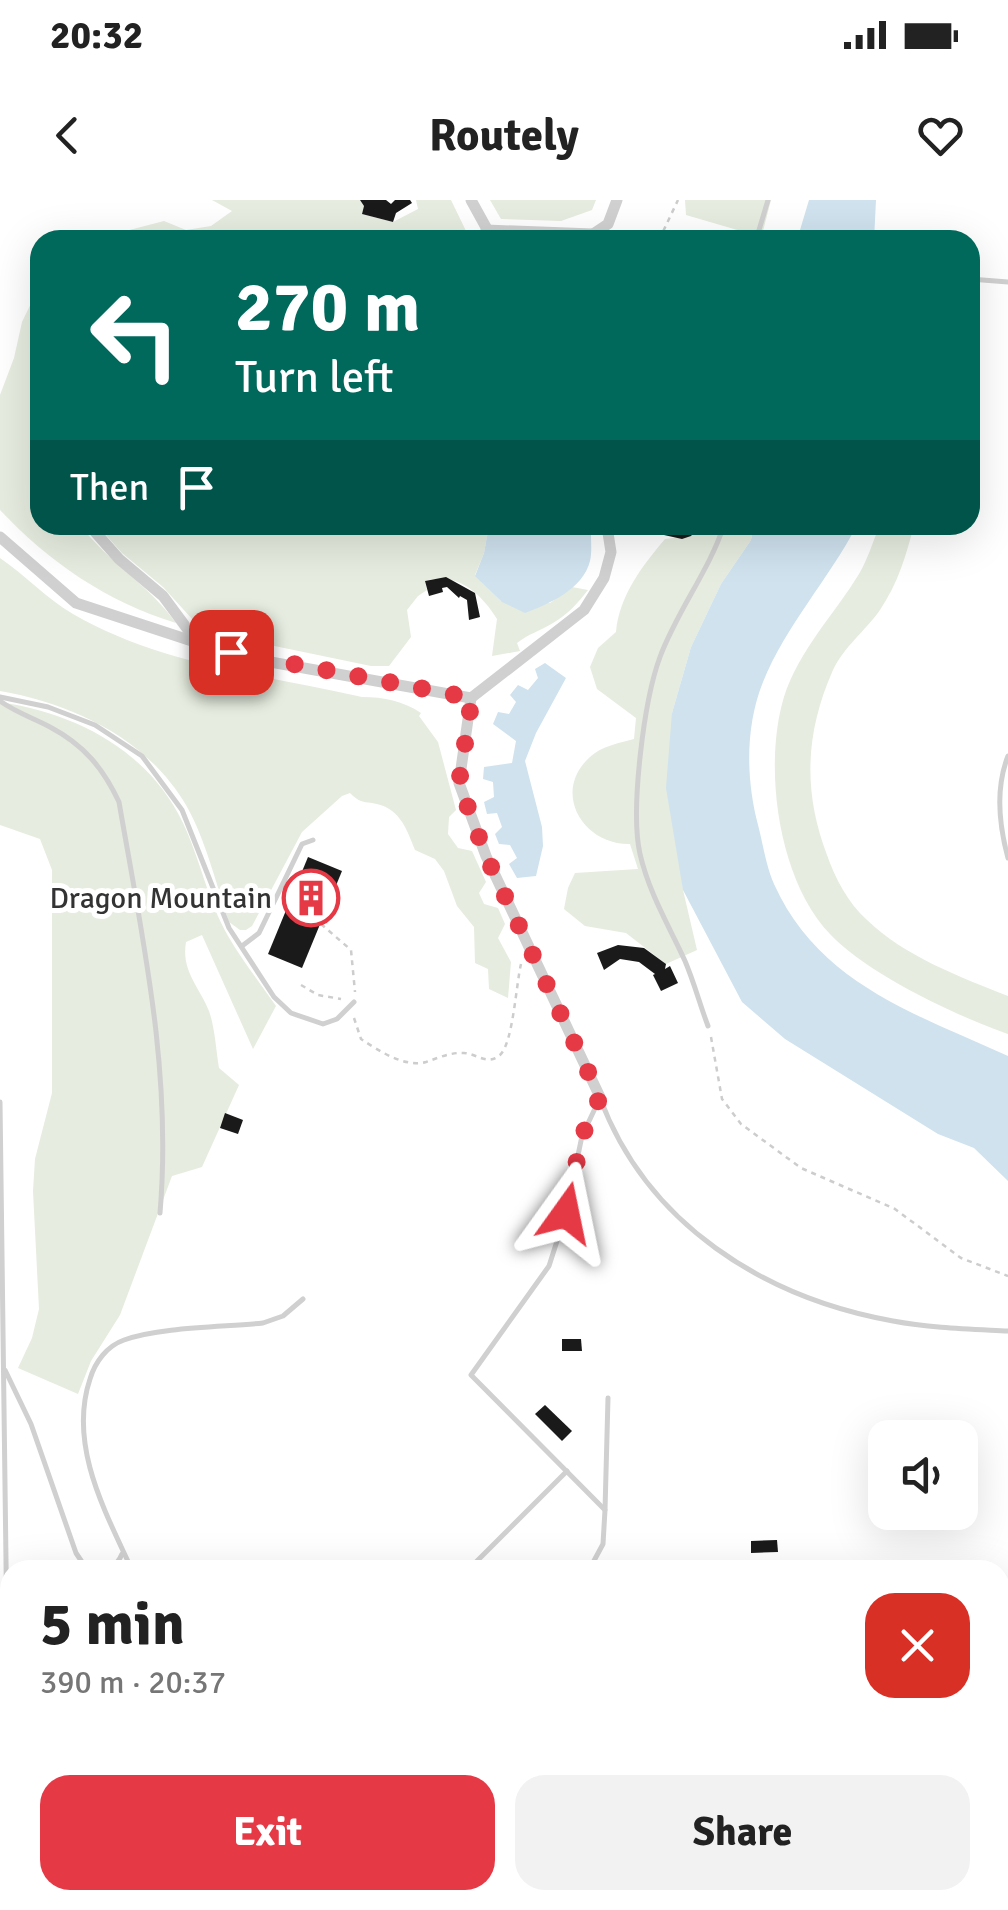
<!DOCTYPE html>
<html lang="en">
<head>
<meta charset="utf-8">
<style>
	body { margin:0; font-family:Signika,sans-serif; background:#f2f2f2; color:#222; height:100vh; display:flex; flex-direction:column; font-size:38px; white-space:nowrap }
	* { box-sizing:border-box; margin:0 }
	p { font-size:32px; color:#767676 }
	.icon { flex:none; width:55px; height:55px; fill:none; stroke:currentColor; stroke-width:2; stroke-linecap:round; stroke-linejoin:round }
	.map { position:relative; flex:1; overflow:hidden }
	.panel { position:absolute; left:0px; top:1360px; width:1010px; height:350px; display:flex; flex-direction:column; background:#fff; border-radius:30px 30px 0 0; box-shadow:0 10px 40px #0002 }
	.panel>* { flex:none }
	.banner { position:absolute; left:30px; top:30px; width:950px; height:305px; border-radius:30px; box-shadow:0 10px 40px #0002; background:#00695c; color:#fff; overflow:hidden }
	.fabs { position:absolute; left:868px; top:1220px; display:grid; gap:20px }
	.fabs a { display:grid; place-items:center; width:110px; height:110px; border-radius:20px; background:#fff; box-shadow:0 10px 40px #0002; font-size:50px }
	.pin { position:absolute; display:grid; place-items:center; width:85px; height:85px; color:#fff; margin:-42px; border-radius:20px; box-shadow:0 5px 15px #0006 }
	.me { position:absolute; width:110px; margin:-55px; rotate:12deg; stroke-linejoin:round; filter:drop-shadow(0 0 8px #0008) }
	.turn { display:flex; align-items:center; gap:35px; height:210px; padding:0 40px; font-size:45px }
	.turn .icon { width:130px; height:130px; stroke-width:2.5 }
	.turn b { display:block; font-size:70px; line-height:85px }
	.then { display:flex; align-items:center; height:95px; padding:0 40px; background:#0003; gap:20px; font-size:38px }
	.round { display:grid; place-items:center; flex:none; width:105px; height:105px; border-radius:30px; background:#f2f2f2 }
	.head { display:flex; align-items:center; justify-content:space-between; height:170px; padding:0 40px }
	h1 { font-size:60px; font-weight:700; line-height:75px }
	.cta { display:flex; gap:20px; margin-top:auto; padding:20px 40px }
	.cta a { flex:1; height:115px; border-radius:30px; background:#e63946; color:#fff; font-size:40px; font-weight:700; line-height:115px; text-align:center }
	.cta a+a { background:#f2f2f2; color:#222 }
	.status { display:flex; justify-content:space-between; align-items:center; height:70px; padding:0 50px; background:#fff; direction:ltr }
	.status svg { height:28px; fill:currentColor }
	header { display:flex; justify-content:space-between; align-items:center; height:130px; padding:0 40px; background:#fff; font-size:45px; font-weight:700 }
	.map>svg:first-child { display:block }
</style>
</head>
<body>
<div class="status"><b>20:32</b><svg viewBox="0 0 49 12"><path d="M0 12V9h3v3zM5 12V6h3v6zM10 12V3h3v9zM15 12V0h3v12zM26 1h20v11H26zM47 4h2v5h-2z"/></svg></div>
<header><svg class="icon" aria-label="back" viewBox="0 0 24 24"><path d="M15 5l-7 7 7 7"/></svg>Routely<svg class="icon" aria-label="heart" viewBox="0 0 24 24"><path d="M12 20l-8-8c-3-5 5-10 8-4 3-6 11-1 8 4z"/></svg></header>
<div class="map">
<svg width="1008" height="1710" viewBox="0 0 1008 1710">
	<rect width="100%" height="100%" fill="#fff"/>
	<g fill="#e6ecdf">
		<path d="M212 0H360L364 6 362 14 393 22 418 9 416 0H451L467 33 463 40H91L164 21 186 30 211 26 232 11Z"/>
		<path d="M490 0H596L592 10 561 21 501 19Z"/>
		<path d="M685 0H771L763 31 751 34 686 15Z"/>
		<path d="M40 85V325H80C108 362 150 386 176 423 107 402 49 362 0 310V195L14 158 22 122Z"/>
		<path d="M97 325H489L484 353 475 375 501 401 550 403 572 387 588 390C578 403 567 415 553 423 540 431 528 434 517 443L520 451 492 456 497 419C480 392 457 372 425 381L427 390 418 396 407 410 411 437 389 466H371L203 431 163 387 122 353Z"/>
		<path d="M700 325H754L751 340 721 384 691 447 672 513 683 690 697 750 666 764 626 733 585 726 564 709 568 688 575 673 638 669 630 644C583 645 551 592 590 557 602 546 619 543 634 539L636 518 597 489 590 467 598 448 616 432C619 396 643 365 665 339L690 336Z"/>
		<path d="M880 325H914C906 356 898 383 880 410 866 430 843 448 833 470 805 533 803 592 827 655 835 678 848 703 867 720 904 756 960 777 1008 796V834C957 816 867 774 830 734 778 680 763 566 784 497 799 450 834 415 859 374 868 359 873 341 880 325Z"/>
		<path d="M0 358C25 375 47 399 73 414 161 465 265 475 362 497 384 497 403 501 421 513L419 516 438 542 456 610 449 617 448 634 458 648 472 651 486 682 479 693 484 704 498 708 505 724 498 738 511 762 508 798 489 789 488 769 475 763 474 727 457 706 444 671 435 659 415 650C406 627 399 607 372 603 362 602 358 601 350 593L342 596 302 632 252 726 246 730H240L229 722C216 684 206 640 186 605 147 539 74 504 0 491Z"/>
		<path d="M0 502C77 514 148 550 183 623 200 659 208 701 228 736 242 760 260 783 276 806L253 849 202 735 186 742C181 771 199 786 209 811 215 828 216 850 219 868L239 885 202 967 172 976 120 1115 91 1161 78 1194 18 1168 32 1138 39 1109 33 991 35 959 52 893V670L40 639 0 625Z"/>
		<path d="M1000 1560H1008V1710H749L752 1700H1000Z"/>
	</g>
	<g fill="#cfe2ee">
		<path d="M809 0H876L874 40H797Z"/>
		<path d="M489 325H582L591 335C591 343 592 353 590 361 583 389 549 404 525 413L502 402 475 376 484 353Z"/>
		<path d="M754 325H857C829 379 786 425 763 482 745 527 746 579 758 625 763 644 766 666 774 684 819 784 916 814 1008 856V981L974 948 938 934 785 839 742 802 683 690 666 588 672 513 691 447 721 384 751 340Z"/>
		<path d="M545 463 566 478 536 533 525 561 542 627 543 646 536 676 517 678 509 664 517 658 510 645 499 644 495 634 502 627 497 613 487 614 484 602 494 597 493 582 483 579 484 567 512 563 516 541 493 524 498 512 509 514 516 502 510 495 518 485 528 490 538 478 535 469Z"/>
	</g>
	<g fill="#1a1a1a">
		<path d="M360 0H386L391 4 395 0H410L412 3 396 13 393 22 362 14 364 6Z"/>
		<path d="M656 325H700L691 336 682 339 664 335Z"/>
		<path d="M446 377 475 393 480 417 469 420 467 400 460 396 459 398 447 387 442 388 443 392 429 396 425 381Z"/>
		<path d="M308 657 342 671 302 768 268 754Z"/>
		<path d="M618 745 644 748 666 764 665 769 670 766 678 783 661 791 653 775 655 774 639 762 620 759 604 770 597 753Z"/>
		<path d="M225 913 243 920 238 934 220 928Z"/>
		<path d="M562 1139H581L582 1151H562Z"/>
		<path d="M545 1205 572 1231 562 1241 535 1214Z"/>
		<path d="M777 1340 778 1352 751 1353V1341Z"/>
		<path d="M88 1700H169V1710H87Z"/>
	</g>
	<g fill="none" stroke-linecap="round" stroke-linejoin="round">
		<g stroke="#cdcdcd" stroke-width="2.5" stroke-dasharray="5 5" stroke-linecap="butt">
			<path d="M659 40 678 0"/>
			<path d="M619 329 634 325"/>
			<path d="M321 724 351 750 355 792"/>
			<path d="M301 785 318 795 341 799"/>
			<path d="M354 818 361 839C378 850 404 868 426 862 438 858 451 852 464 853 478 854 487 866 500 855 513 843 516 785 521 764"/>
			<path d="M711 837 722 899 741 924 801 968 895 1009 961 1058 1008 1076"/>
		</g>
		<g stroke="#d0d0d0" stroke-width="5">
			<path d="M756 40 768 0"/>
			<path d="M970 79 1008 82"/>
			<path d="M0 497 48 507 95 525 142 556 182 610 229 728 274 797 291 813 323 824 337 819 354 802"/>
			<path d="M0 501C15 512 33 518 50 527 84 545 103 568 119 602 143 741 172 872 160 1013"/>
			<path d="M1008 556C995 589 999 625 1008 658"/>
			<path d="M242 746 259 733 302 644 313 640"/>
			<path d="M708 826C700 805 694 782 685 761 669 726 649 693 640 654 630 610 644 500 660 457 677 411 709 371 724 325"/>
			<path d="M600 898C647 1024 764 1098 893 1121 930 1128 970 1129 1008 1131"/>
			<path d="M0 902 8 1514"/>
			<path d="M5 1170 31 1224 76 1353 82 1362 95 1370"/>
			<path d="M605 1310 608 1198"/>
			<path d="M96 1369C109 1370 117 1366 122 1354"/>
			<path d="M132 1370C105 1311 68 1245 90 1179 95 1162 107 1146 124 1140 159 1127 224 1127 263 1123L283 1116 303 1099"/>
			<path d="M468 1370 567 1271"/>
			<path d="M589 1370 603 1344 605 1310 471 1175 549 1066 566 1013 582 936 599 900"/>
			<path d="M1000 1431H1008"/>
		</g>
		<g stroke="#d0d0d0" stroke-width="11">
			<path d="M471 0 493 40"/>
			<path d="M486 30 593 34 637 40"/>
			<path d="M593 34 608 24 617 0"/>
			<path d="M89 325 119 359 163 396 197 442"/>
			<path d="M0 337 76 403 198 443 265 461 471 498 584 410 604 378 611 352 608 333 601 325"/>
			<path d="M471 498 459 583 486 656 600 897"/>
			<path d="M611 1710V1700"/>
		</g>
		<g stroke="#bdbdbd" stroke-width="15">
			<path d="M0 1517H10"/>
			<path d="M1000 1546H1008"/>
		</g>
	</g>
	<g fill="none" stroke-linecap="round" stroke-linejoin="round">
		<path stroke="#e63946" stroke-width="18" stroke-dasharray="0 32.4" d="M231 452 472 498 459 583 486 656 600 897 582 936 566 1013"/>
	</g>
	<defs>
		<g id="building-ring" transform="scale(2.875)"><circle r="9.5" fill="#fff" stroke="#e63946" stroke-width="1.5"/><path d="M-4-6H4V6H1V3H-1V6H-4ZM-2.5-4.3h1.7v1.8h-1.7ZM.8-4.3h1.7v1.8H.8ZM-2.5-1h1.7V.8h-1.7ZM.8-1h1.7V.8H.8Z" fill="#e63946"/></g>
	</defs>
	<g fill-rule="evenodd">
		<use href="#building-ring" x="311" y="698"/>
	</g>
	<g text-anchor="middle" stroke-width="10" stroke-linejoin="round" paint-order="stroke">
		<g font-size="30" fill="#333" stroke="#fff" text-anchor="end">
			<text x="272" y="708">Dragon Mountain</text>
		</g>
	</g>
</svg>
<div class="fabs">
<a><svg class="icon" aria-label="sound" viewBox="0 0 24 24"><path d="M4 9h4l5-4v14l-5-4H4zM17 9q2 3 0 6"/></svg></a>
</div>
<div class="pin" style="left:231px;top:452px;background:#d93025"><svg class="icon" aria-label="arrive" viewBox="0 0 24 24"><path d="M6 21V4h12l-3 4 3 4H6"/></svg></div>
<svg class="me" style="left:566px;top:1013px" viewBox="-20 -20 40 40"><path d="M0-17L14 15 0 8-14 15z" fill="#e63946" stroke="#fff" stroke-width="4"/></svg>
<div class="banner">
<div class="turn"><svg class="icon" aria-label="left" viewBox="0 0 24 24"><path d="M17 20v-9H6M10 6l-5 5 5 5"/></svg><div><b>270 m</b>Turn left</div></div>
<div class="then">Then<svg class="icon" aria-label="arrive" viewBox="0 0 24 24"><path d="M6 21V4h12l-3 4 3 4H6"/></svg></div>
</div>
<section class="panel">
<div class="head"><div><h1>5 min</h1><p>390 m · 20:37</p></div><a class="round" style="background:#d93025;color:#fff"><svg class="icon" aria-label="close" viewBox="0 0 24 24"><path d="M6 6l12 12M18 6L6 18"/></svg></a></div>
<div class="cta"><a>Exit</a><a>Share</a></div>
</section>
</div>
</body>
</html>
